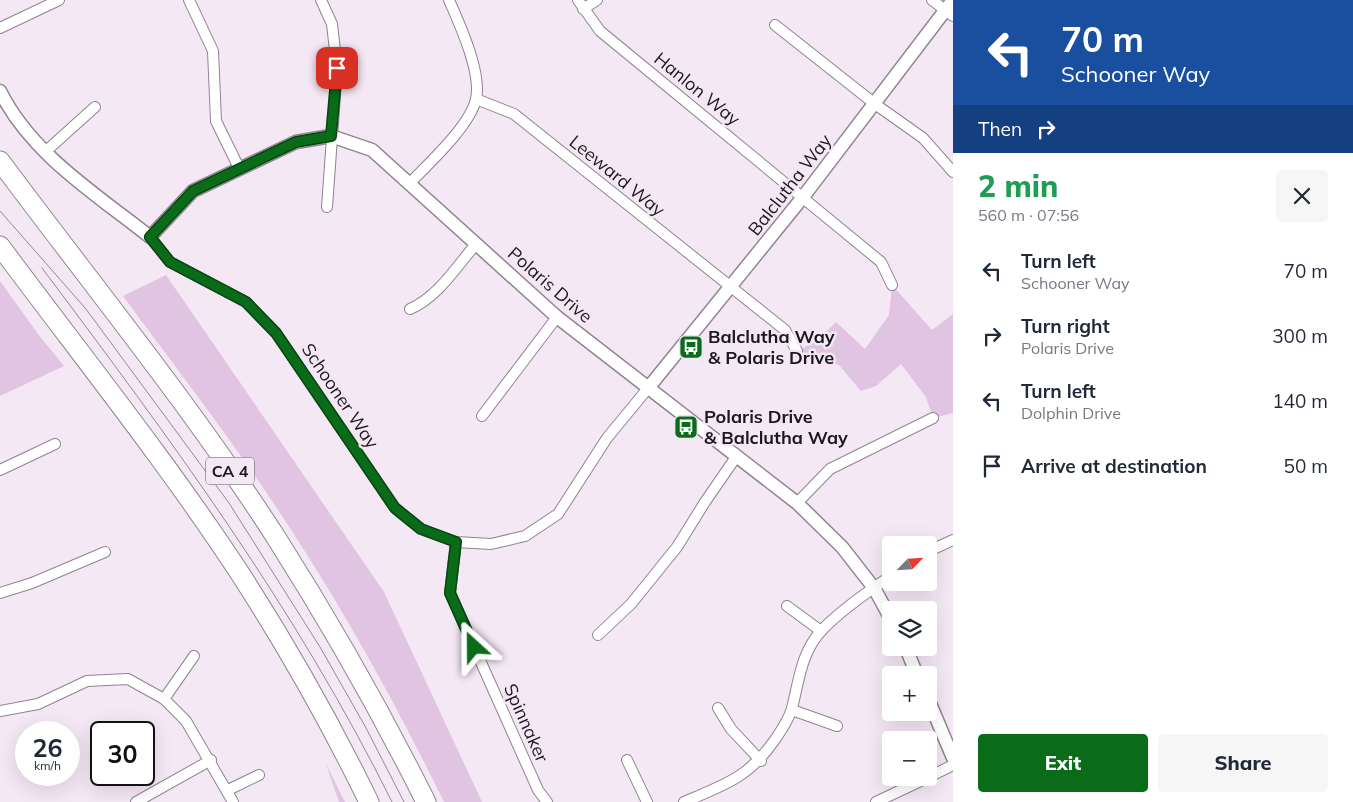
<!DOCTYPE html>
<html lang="en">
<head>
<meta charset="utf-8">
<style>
	body { margin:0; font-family:Mulish,sans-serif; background:#f6f6f7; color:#1f2937; height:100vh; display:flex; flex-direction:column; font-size:19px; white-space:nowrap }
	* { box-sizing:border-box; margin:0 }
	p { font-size:16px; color:#747a83 }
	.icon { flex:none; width:28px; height:28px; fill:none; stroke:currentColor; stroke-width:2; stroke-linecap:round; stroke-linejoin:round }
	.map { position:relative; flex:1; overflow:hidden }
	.drawer { display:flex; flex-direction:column; background:#fff; width:400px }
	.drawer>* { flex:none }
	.top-card { background:#1a4fa0; color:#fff; overflow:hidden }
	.needle { width:32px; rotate:65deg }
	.fabs { position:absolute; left:882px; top:536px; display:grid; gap:10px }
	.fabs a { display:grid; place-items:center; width:55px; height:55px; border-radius:5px; background:#fff; box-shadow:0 5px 20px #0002; font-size:25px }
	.speed { position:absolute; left:15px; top:721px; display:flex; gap:10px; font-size:25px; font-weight:700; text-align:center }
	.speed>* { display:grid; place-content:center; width:65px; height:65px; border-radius:50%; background:#fff; box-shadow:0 5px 20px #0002; line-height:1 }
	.speed small { font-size:12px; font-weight:400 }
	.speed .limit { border:2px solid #111; border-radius:8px; background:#fff; color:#111 }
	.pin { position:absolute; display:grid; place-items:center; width:42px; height:42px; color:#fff; margin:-21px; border-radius:10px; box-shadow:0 2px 8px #0006 }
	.me { position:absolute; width:55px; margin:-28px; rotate:336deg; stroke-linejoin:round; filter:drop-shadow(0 0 4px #0008) }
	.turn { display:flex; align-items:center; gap:18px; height:105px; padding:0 25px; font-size:22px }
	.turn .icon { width:65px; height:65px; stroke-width:2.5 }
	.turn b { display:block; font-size:35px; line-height:42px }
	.then { display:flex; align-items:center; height:48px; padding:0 25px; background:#0003; gap:10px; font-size:19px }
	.round { display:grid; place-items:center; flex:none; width:52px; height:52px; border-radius:5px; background:#f6f6f7 }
	.summary { display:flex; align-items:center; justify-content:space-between; height:85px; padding:0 25px }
	h1 { font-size:30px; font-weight:800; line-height:38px; color:#1e9e55 }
	.action { display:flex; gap:10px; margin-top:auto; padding:10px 25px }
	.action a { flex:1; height:58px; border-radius:5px; background:#0a6c19; color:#fff; font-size:20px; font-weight:800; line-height:58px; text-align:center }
	.action a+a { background:#f6f6f7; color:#1f2937 }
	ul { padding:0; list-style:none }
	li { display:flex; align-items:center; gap:15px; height:65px; padding:0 25px }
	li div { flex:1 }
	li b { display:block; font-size:19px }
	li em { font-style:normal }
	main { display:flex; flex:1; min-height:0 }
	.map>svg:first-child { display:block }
</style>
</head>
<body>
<main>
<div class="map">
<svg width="953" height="802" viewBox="0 0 953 802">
	<rect width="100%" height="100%" fill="#f4e8f5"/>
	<g fill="#e0c4e1">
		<path d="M166 275 384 592 482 802H444C389 690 328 581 257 479 214 417 168 357 123 296Z"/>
		<path d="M0 281 38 334 64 366 0 396Z"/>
		<path d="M892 285 932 330 953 314V413L933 418 926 397 901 364 876 386 861 391 839 365 797 351 818 340 836 322 865 349 889 315Z"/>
		<path d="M326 764 345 802H339Z"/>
	</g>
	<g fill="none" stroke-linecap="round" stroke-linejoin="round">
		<g stroke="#8f848f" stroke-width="12">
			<g id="minor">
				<path d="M189 0 213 51 216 121 239 168"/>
				<path d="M321 0 332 24 337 68 327 207"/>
				<path d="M578 0 600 31 881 262 892 285"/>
				<path d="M932 0 953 16"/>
				<path d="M583 9 597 0"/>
				<path d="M775 25 875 104 923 138 953 172"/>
				<path d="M0 28 59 0"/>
				<path d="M476 99 514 114 785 330 797 351"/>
				<path d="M45 152 95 107"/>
				<path d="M410 183C429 163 470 126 476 99 482 73 460 25 449 0"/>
				<path d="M150 237 170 262 246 302 276 333 395 508 421 529 456 542 491 544 525 536 558 514 607 438 649 387"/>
				<path d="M410 309C438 297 457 266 476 244"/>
				<path d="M482 416 557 317"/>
				<path d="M0 470 55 444"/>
				<path d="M797 503 830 469 933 418"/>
				<path d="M456 542 450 593 538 790 547 802"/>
				<path d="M929 551 953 540"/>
				<path d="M0 593 32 583 105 552"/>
				<path d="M787 606 821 631"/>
				<path d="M598 635 631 604 677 547 705 502 736 457"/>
				<path d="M164 699 194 656"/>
				<path d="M718 708 731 729 761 761"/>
				<path d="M792 710 837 726"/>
				<path d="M0 711 38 704 87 681 128 679 164 699 186 721 233 802"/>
				<path d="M627 760 647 802"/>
				<path d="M929 777 953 765"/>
				<path d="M228 790 259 775"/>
				<path d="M136 802 211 760"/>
				<path d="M684 802C724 785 748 778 774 741 781 731 789 719 792 708 799 681 801 652 822 630 839 612 870 590 891 576"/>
				<path d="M876 802 927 778"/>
			</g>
		</g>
		<g stroke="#8f848f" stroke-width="15">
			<g id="tertiary">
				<path d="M0 91C31 154 96 194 150 237L193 191 296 142 331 136 372 150 557 317 797 503 842 547 874 588 891 619"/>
				<path d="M649 387 803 197 953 0"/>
				<path d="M906 648 917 675"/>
				<path d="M929 701 953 758"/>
			</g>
		</g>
		<g stroke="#8f848f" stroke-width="21">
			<g id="motorway">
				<path d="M0 161C93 286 193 408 277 539 331 624 381 712 426 802"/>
				<path d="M0 246C81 355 167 462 241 575 288 648 331 724 369 802"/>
			</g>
		</g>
		<use href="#minor" stroke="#fff" stroke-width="10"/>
		<use href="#tertiary" stroke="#fff" stroke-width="12"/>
		<use href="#motorway" stroke="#fff" stroke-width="19"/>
		<g stroke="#928993" stroke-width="1">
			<path d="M0 211 86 309 229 503 320 647 365 726 404 802"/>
			<path d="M42 268C171 440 296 608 392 802"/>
		</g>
	</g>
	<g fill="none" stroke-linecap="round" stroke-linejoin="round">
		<g stroke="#064610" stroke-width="12">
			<path id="route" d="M337 68 331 136 296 142 193 191 150 237 170 262 246 302 276 333 395 508 421 529 456 542 450 593 474 647"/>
		</g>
		<use href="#route" stroke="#0a6c19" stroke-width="9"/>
	</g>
	<defs>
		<g id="bus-square" transform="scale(1.25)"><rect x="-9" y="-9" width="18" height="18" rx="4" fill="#0a6c19" stroke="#f4e8f5"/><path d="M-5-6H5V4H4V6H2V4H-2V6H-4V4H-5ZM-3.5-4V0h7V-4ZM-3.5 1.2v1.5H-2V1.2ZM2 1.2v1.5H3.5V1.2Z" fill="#fff"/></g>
	</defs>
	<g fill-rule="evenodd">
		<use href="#bus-square" x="691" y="347"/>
		<use href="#bus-square" x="686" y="427"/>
	</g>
	<g text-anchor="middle" stroke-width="5" stroke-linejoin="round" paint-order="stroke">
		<rect fill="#f4e8f5" stroke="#5d565e" stroke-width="1" x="206" y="457.5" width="48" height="27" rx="4"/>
		<g font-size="16" font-weight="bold" fill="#1c181d">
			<text x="230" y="477">CA 4</text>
		</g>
		<g font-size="18" fill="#1c181d" stroke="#f4e8f5">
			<text transform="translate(697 89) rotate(39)" y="6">Hanlon Way</text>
			<text transform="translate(617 176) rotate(39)" y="6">Leeward Way</text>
			<text transform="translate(790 185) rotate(-52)" y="6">Balclutha Way</text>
			<text transform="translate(550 285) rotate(41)" y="6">Polaris Drive</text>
			<text transform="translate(340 396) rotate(56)" y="6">Schooner Way</text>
			<text transform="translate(526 723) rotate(66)" y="6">Spinnaker</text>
		</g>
		<g font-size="18" font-weight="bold" fill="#1c181d" stroke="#f4e8f5" text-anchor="start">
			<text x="708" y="343">Balclutha Way<tspan x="708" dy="21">&amp; Polaris Drive</tspan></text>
			<text x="704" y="423">Polaris Drive<tspan x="704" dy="21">&amp; Balclutha Way</tspan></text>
		</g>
	</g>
</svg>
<div class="fabs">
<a><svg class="needle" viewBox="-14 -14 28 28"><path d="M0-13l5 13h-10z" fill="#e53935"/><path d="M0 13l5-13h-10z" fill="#747a83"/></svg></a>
<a><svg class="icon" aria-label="layers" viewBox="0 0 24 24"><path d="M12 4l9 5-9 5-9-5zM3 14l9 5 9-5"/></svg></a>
<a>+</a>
<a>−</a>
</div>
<div class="speed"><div>26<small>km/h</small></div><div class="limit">30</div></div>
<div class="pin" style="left:337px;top:68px;background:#d93025"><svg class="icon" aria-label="arrive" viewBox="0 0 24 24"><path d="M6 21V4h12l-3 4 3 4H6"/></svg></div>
<svg class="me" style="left:474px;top:647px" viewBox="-20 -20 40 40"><path d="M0-17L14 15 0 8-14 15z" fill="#0a6c19" stroke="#fff" stroke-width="4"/></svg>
</div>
<section class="drawer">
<div class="top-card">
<div class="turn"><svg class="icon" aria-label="left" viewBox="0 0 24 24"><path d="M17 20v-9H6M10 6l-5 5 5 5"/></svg><div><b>70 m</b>Schooner Way</div></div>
<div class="then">Then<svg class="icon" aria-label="right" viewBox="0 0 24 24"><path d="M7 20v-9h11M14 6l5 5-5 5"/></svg></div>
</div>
<div class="summary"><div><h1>2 min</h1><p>560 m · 07:56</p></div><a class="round"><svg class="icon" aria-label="close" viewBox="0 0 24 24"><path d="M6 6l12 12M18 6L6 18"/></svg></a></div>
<ul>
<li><svg class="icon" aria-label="left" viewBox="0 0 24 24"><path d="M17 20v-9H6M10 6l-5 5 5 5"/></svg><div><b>Turn left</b><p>Schooner Way</p></div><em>70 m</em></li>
<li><svg class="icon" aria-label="right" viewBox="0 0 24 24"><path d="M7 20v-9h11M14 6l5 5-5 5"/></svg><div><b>Turn right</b><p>Polaris Drive</p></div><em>300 m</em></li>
<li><svg class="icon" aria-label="left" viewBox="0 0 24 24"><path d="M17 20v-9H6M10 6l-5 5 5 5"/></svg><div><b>Turn left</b><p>Dolphin Drive</p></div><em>140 m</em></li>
<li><svg class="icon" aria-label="arrive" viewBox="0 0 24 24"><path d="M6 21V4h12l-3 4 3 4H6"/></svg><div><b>Arrive at destination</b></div><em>50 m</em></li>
</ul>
<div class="action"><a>Exit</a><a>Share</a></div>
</section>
</main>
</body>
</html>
